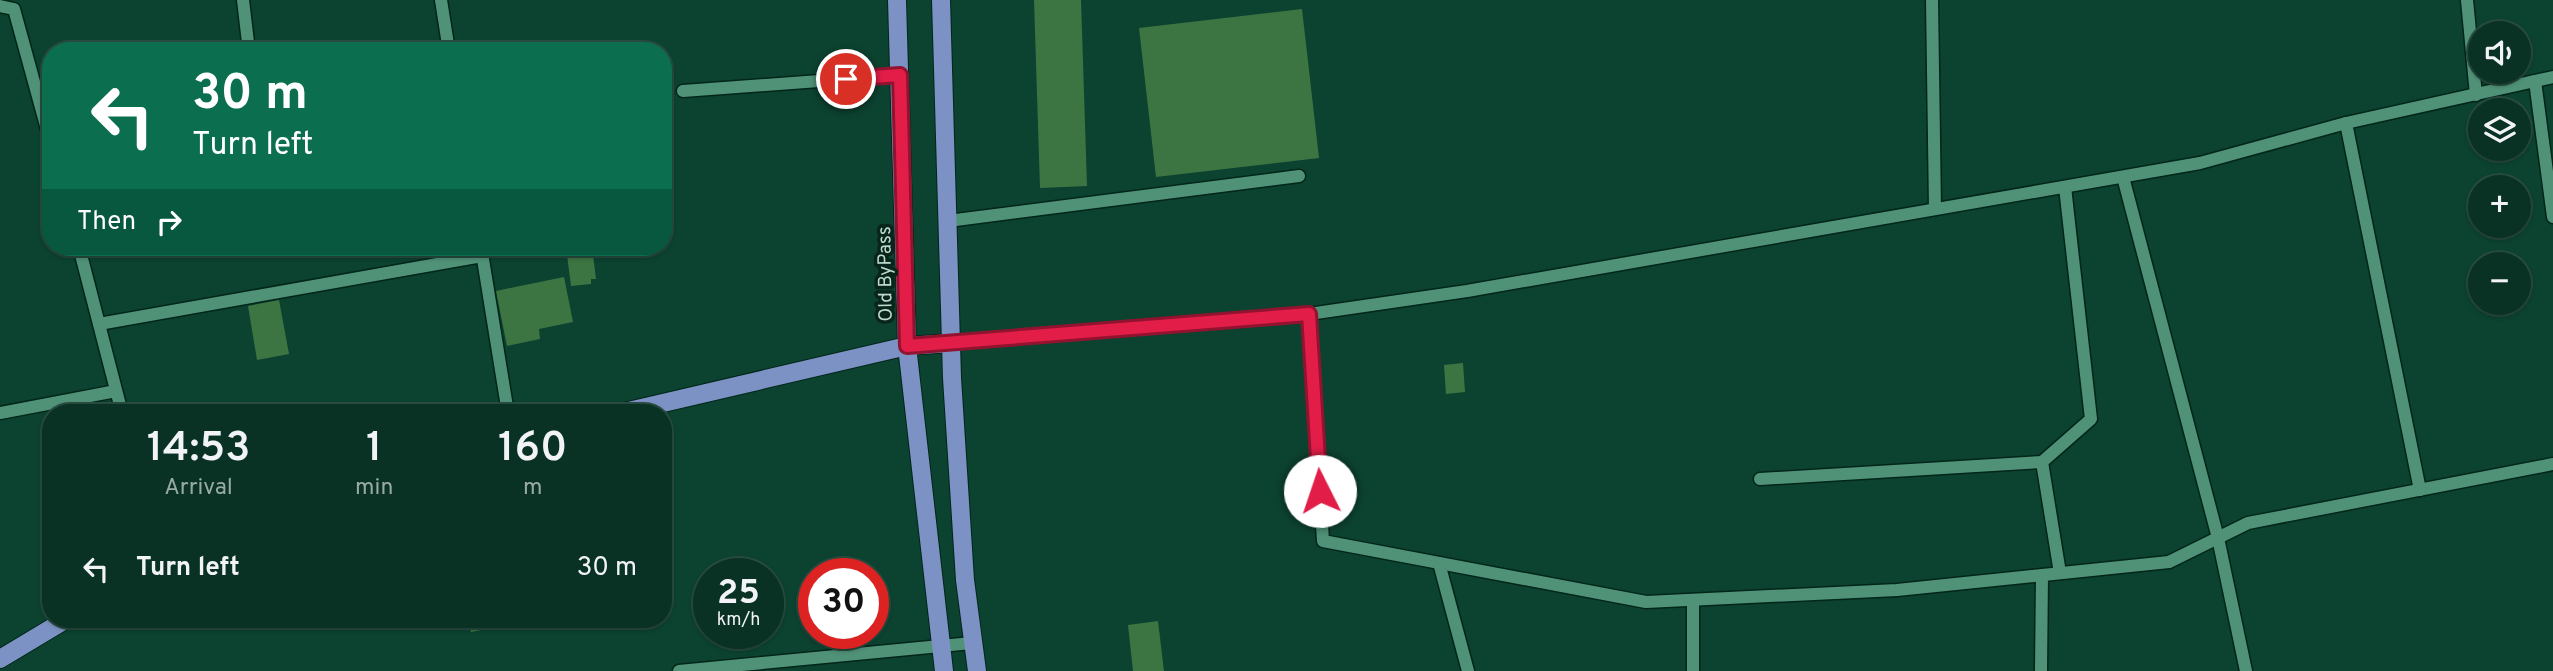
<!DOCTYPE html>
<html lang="en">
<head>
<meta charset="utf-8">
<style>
	body { margin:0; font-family:Overpass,sans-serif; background:#173e31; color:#f1f3f6; height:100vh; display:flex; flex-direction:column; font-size:26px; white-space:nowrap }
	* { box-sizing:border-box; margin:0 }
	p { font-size:23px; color:#99aaa6 }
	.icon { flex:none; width:38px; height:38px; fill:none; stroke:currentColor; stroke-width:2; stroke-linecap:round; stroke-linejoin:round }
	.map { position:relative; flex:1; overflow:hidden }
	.sheet { position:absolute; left:42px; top:404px; width:630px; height:224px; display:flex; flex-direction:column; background:#093224; border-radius:28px; box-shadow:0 2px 5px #0004,0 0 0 2px #294d41 }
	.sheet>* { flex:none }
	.guide { position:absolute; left:42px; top:42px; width:630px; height:214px; border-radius:28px; box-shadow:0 2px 5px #0004,0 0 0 2px #294d41; background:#0b6e4f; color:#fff; overflow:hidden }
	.tools { position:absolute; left:2468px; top:21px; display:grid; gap:14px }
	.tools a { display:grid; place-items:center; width:63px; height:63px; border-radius:50%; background:#093224; box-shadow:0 2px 5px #0004,0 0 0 2px #294d41; font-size:35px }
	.speed { position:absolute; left:693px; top:558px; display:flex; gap:14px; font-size:35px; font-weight:700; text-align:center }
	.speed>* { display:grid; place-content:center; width:91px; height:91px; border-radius:50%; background:#093224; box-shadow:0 2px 5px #0004,0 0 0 2px #294d41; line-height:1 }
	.speed small { font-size:18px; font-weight:400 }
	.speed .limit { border:10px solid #d22; background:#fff; color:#111 }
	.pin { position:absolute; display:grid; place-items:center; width:60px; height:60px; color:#fff; margin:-30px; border:4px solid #fff; border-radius:50%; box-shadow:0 2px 7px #0007 }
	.me { position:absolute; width:77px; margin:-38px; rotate:356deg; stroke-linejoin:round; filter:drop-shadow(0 0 5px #0008) }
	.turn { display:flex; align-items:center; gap:24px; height:147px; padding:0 35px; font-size:32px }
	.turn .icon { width:91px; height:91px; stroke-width:2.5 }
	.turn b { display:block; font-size:49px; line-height:60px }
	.then { display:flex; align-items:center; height:66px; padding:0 35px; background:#0003; gap:14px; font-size:26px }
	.eta { display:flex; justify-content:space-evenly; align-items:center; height:119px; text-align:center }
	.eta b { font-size:42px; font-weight:600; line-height:49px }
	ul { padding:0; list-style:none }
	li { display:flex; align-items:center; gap:21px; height:91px; padding:0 35px }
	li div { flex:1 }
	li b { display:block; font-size:26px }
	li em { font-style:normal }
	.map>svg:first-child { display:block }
</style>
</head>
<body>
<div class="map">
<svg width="2553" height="671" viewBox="0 0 2553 671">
	<rect width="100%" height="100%" fill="#0c4230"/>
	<g fill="#3d7542">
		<path d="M1034 0H1081L1087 186 1040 188Z"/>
		<path d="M1302 9 1319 158 1156 177 1139 28Z"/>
		<path d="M637 45V51H596L595 49Z"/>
		<path d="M566 247H592L596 279H591V284L571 286Z"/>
		<path d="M564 277 573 322 539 329 540 339 507 346 496 291Z"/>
		<path d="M279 300 289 354 257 360 248 306Z"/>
		<path d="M1463 363 1465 392 1446 394 1444 365Z"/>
		<path d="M468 620H511L512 624 471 632Z"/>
		<path d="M1158 621 1164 671H1133L1128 625Z"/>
	</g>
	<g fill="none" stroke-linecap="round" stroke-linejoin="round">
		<g stroke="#02261a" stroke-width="15">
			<g id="minor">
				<path d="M243 0 249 51"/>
				<path d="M441 0 449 51"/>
				<path d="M1932 0 1935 209"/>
				<path d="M2467 0 2476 95"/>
				<path d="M0 6 14 9 51 144"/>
				<path d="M2535 81 2553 217"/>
				<path d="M683 91 900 75"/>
				<path d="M2346 123 2420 490"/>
				<path d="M2123 177 2218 538 2246 671"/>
				<path d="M948 221 1299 176"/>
				<path d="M79 247 122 413"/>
				<path d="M481 247 508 413"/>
				<path d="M1309 314 1323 541 1646 602 1897 590 2169 562 2248 523 2553 464"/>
				<path d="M99 324 482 256"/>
				<path d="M952 343 1309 314 1467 291 2200 163 2346 123 2553 77"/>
				<path d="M0 413 116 391"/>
				<path d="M2042 462 2060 573"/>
				<path d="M1760 479 2042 462 2091 419 2065 187"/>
				<path d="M1439 563 1468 671"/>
				<path d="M1693 600V671"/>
				<path d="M679 671 972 643"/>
				<path d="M2041 671 2042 575"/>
			</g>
		</g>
		<g stroke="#02261a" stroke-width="20">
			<g id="major">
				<path d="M897 0 907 346 944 671"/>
				<path d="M941 0 952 378 965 580 977 671"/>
				<path d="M620 413 907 346 952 343"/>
				<path d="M0 659 65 620"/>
			</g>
		</g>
		<use href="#minor" stroke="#509278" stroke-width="12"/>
		<use href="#major" stroke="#7c92c4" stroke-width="18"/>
	</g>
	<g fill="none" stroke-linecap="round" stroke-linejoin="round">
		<g stroke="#92132f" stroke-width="18">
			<path id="route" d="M846 79 900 75 907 346 1309 314 1320 491"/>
		</g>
		<use href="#route" stroke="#e11d48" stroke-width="12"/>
	</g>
	<g text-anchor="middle" stroke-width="7" stroke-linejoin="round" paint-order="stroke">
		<g font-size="19" fill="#bcdccd" stroke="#09251b">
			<text transform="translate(884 274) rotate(-91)" y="7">Old ByPass</text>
		</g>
	</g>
</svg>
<div class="tools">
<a><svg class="icon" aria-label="sound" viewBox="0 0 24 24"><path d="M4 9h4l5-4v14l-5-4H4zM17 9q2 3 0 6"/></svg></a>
<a><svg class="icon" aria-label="layers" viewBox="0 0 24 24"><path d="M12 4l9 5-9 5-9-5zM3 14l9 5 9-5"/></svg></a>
<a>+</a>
<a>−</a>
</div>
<div class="speed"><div>25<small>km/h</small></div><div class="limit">30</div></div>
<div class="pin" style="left:846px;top:79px;background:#d93025"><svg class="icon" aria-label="arrive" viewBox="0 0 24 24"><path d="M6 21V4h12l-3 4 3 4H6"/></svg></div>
<svg class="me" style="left:1320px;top:491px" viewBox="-20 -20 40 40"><circle r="19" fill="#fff"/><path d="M0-13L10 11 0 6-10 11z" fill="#e11d48"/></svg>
<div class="guide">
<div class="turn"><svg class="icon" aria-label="left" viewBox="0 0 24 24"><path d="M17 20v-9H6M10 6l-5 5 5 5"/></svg><div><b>30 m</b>Turn left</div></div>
<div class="then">Then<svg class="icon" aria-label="right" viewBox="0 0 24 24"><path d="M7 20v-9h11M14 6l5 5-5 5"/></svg></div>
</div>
<section class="sheet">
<div class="eta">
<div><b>14:53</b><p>Arrival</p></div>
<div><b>1</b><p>min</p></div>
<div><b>160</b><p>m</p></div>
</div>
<ul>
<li><svg class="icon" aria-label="left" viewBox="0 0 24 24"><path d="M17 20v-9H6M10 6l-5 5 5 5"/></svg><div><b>Turn left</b></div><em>30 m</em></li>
</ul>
</section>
</div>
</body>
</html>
